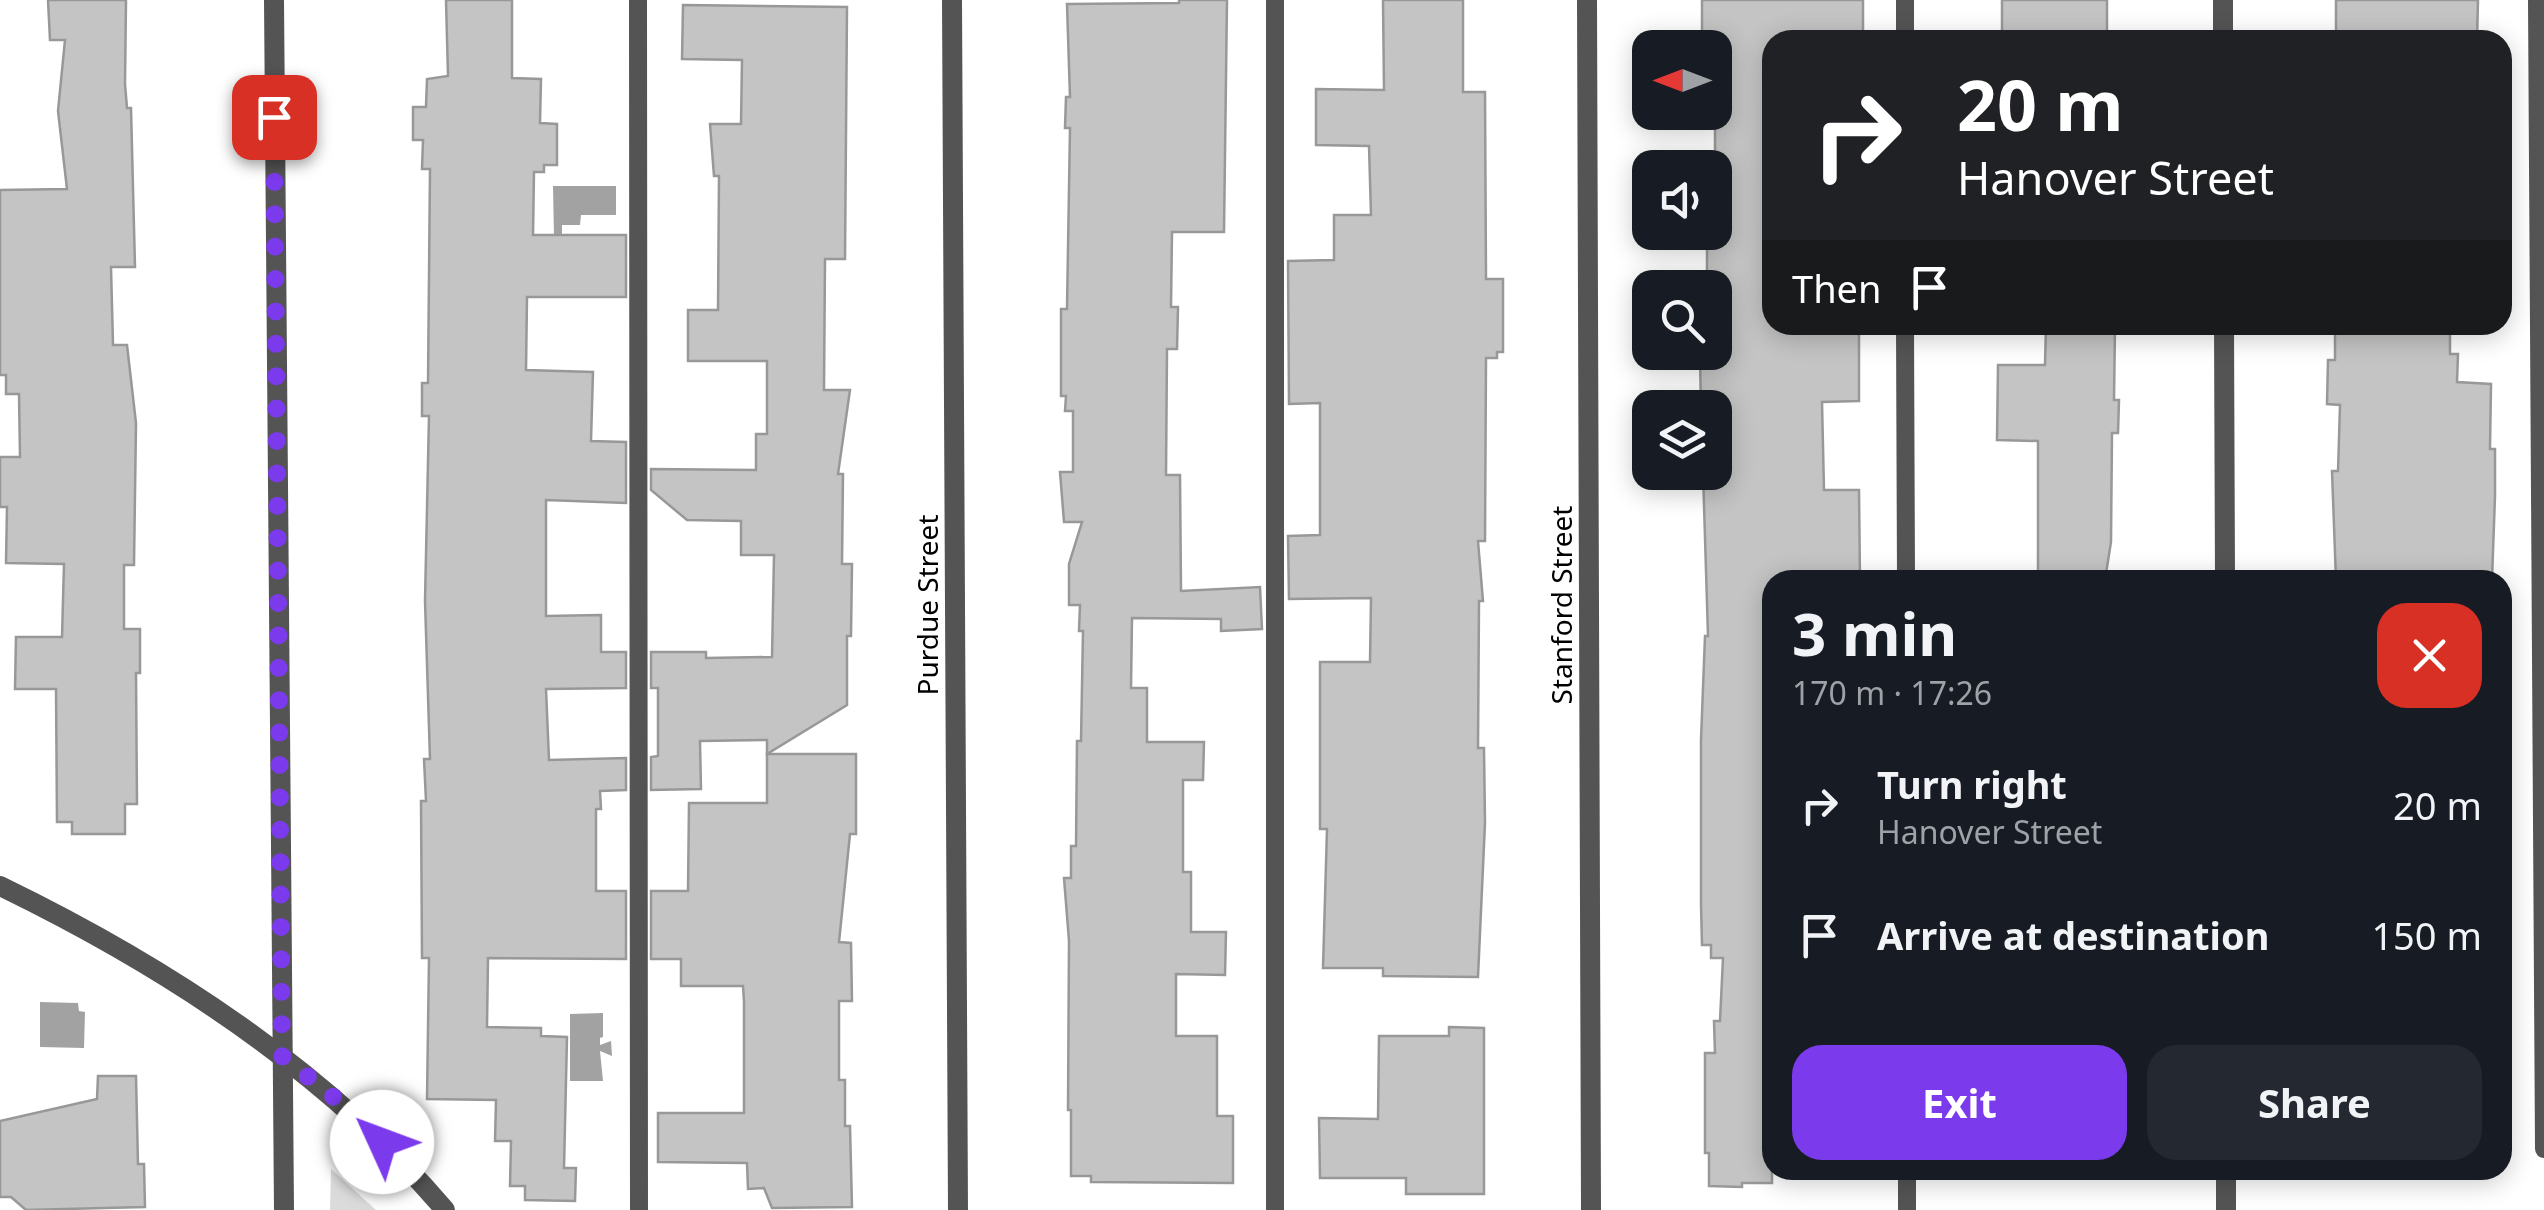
<!DOCTYPE html>
<html lang="en">
<head>
<meta charset="utf-8">
<style>
	body { margin:0; font-family:"Noto Sans",sans-serif; background:#242831; color:#f1f3f6; height:100vh; display:flex; flex-direction:column; font-size:38px; white-space:nowrap }
	* { box-sizing:border-box; margin:0 }
	p { font-size:32px; color:#9ea1a6 }
	.icon { flex:none; width:55px; height:55px; fill:none; stroke:currentColor; stroke-width:2; stroke-linecap:round; stroke-linejoin:round }
	.map { position:relative; flex:1; overflow:hidden }
	.panel { position:absolute; left:1762px; top:570px; width:750px; height:610px; display:flex; flex-direction:column; background:#171b24; border-radius:30px; box-shadow:0 5px 25px #0003 }
	.panel>* { flex:none }
	.banner { position:absolute; left:1762px; top:30px; width:750px; height:305px; border-radius:30px; box-shadow:0 5px 25px #0003; background:#202124; color:#fff; overflow:hidden }
	.needle { width:65px; rotate:270deg }
	.buttons { position:absolute; left:1632px; top:30px; display:grid; gap:20px }
	.buttons a { display:grid; place-items:center; width:100px; height:100px; border-radius:20px; background:#171b24; box-shadow:0 5px 25px #0003; font-size:50px }
	.pin { position:absolute; display:grid; place-items:center; width:85px; height:85px; color:#fff; margin:-42px; border-radius:20px; box-shadow:0 5px 15px #0006 }
	.me { position:absolute; width:110px; margin:-55px; rotate:313deg; stroke-linejoin:round; filter:drop-shadow(0 0 8px #0008) }
	.turn { display:flex; align-items:center; gap:35px; height:210px; padding:0 30px; font-size:45px }
	.turn .icon { width:130px; height:130px; stroke-width:2.5 }
	.turn b { display:block; font-size:70px; line-height:85px }
	.then { display:flex; align-items:center; height:95px; padding:0 30px; background:#0003; gap:20px; font-size:38px }
	.round { display:grid; place-items:center; flex:none; width:105px; height:105px; border-radius:30px; background:#242831 }
	.head { display:flex; align-items:center; justify-content:space-between; height:170px; padding:0 30px }
	h1 { font-size:60px; font-weight:700; line-height:75px }
	.button { display:flex; gap:20px; margin-top:auto; padding:20px 30px }
	.button a { flex:1; height:115px; border-radius:30px; background:#7c3aed; color:#fff; font-size:40px; font-weight:700; line-height:115px; text-align:center }
	.button a+a { background:#242831; color:#f1f3f6 }
	ul { padding:0; list-style:none }
	li { display:flex; align-items:center; gap:30px; height:130px; padding:0 30px }
	li div { flex:1 }
	li b { display:block; font-size:38px }
	li em { font-style:normal }
	.map>svg:first-child { display:block }
</style>
</head>
<body>
<div class="map">
<svg width="2544" height="1210" viewBox="0 0 2544 1210">
	<rect width="100%" height="100%" fill="#fff"/>
	<path fill="#dbdbdb" d="M331 1169 376 1210H330Z"/>
	<g fill="#a2a2a2">
		<path d="M553 186H616V215H581L580 225H562V238H554Z"/>
		<path d="M40 1002 78 1003 79 1011 85 1012 84 1048 40 1047Z"/>
		<path d="M603 1013V1037L600 1038V1045L611 1041 612 1056 600 1051 603 1081H570V1014Z"/>
	</g>
	<g fill="#c4c4c4" stroke="#989898" stroke-width="2.5">
		<path d="M48 0H126L125 84 127 108H131L135 267H111L113 345H127L136 423 134 565H124V629H140V673H136L137 804H125V834H72V822H57L56 689H15L16 637H62L64 564 6 563 7 507H0V457H20L19 394H6V375H0V190L67 189 58 111 65 40H50Z"/>
		<path d="M446 0H512V78L541 79 540 123 557 124V165H544V172H534L533 235H626V297H527L526 370 593 372 591 441 626 442V503L546 500V616L601 615V652H626V688L546 689 549 760 626 758V790L600 791 601 809H596V891H626V959L488 958 487 1027 541 1028V1036L567 1037 564 1168H576L575 1201 525 1200V1186H510L511 1141H495L496 1100 427 1099 429 958H422L421 801H426L424 759H430L425 601 429 416H422V383H428L430 169H422L423 140H413V107H426L427 79 448 76Z"/>
		<path d="M1179 0H1227L1224 232H1172L1171 307H1178L1177 349H1167L1166 475H1180L1181 591 1260 587 1262 629 1221 631V619L1132 618 1131 688H1147V742H1204L1203 780H1183V872H1191V932H1226L1225 975 1176 974V1036H1217V1116H1233V1183L1091 1182V1176H1071V1110H1068L1069 941 1064 878H1071V846H1076L1077 741H1081L1083 631H1079L1080 605H1069V564L1082 522H1064L1060 472H1073V411H1065L1066 396H1061V309H1067L1070 128H1065L1066 97H1070L1067 4 1179 3Z"/>
		<path d="M1383 0H1463V92H1485L1486 279H1503V352H1497V358H1486L1485 541H1478L1483 601H1479L1478 748H1484L1485 823 1478 977 1383 976V968H1323L1327 829H1320V662H1370L1371 598 1289 599 1288 536 1320 535V403L1289 404 1288 261 1334 260V215H1371L1369 146 1316 145V89L1384 90Z"/>
		<path d="M1702 0H1863V34H1800V40H1772V325H1859V401L1822 402 1824 490H1859L1860 580H1772V1183H1742V1187L1709 1186V1153H1705V1053H1715L1714 1021H1720L1723 958H1711V945H1702L1701 904V740L1705 636H1708L1703 472H1715V408H1701L1700 358H1705V352H1715V288H1707V232H1715V48H1702Z"/>
		<rect x="2002" y="0" width="105" height="40"/>
		<path d="M2336 0H2478L2477 40H2336Z"/>
		<path d="M683 5 847 7 845 259H825L824 390H850L838 474H843L842 564H852L851 636H847V705L767 754V740L700 741 701 789 651 790V757L658 756V688H651V652H706V658L772 657 774 555H741V521L687 520 651 490V469L756 470V434H767V361H688V310H718L719 176H714L710 124H741L742 60 682 59Z"/>
		<path d="M2046 325H2115L2114 400H2119L2118 433H2112L2111 542 2105 580H2038V441L1997 440 1998 365H2045Z"/>
		<path d="M2335 325H2450V354H2458L2457 382 2491 384 2490 449H2495V496L2492 580H2336L2332 471H2338L2340 405 2327 404 2328 360H2335Z"/>
		<path d="M767 754H856V834H850L839 942 851 943 852 1001H839V1080H845V1126H850L852 1207 772 1208 764 1188 748 1189 747 1163 658 1162V1113H744V1002L743 986H681V959H651V891H688L689 803H767Z"/>
		<path d="M1449 1027 1484 1028V1194H1406V1178H1320L1319 1118 1378 1119 1379 1036H1449Z"/>
		<path d="M98 1076H136L138 1164H144L145 1207 26 1210 11 1197H0V1121L97 1099Z"/>
	</g>
	<g fill="none" stroke-linecap="round" stroke-linejoin="round">
		<g stroke="#545454" stroke-width="18">
			<path d="M638 0 639 1210"/>
			<path d="M1275 0V1210"/>
			<path d="M1905 0V40"/>
			<path d="M2537 0 2544 1149"/>
			<path d="M1905 325 1906 580"/>
			<path d="M1907 1170V1210"/>
		</g>
		<g stroke="#545454" stroke-width="20">
			<path d="M274 0 284 1210"/>
			<path d="M952 0 958 1210"/>
			<path d="M1587 0 1591 1210"/>
			<path d="M2223 0V40"/>
			<path d="M2224 325 2225 580"/>
			<path d="M0 886C165 966 326 1070 445 1210"/>
			<path d="M2226 1170V1210"/>
		</g>
	</g>
	<g fill="none" stroke-linecap="round" stroke-linejoin="round">
		<path stroke="#7c3aed" stroke-width="18" stroke-dasharray="0 32.4" d="M274 117 282 1056 360 1118 382 1142"/>
	</g>
	<g text-anchor="middle" stroke-width="9" stroke-linejoin="round" paint-order="stroke">
		<g font-size="28" fill="#000" stroke="#fff">
			<text transform="translate(928 605) rotate(-90)" y="10">Purdue Street</text>
			<text transform="translate(1562 605) rotate(-90)" y="10">Stanford Street</text>
		</g>
	</g>
</svg>
<div class="buttons">
<a><svg class="needle" viewBox="-14 -14 28 28"><path d="M0-13l5 13h-10z" fill="#e53935"/><path d="M0 13l5-13h-10z" fill="#9ea1a6"/></svg></a>
<a><svg class="icon" aria-label="sound" viewBox="0 0 24 24"><path d="M4 9h4l5-4v14l-5-4H4zM17 9q2 3 0 6"/></svg></a>
<a><svg class="icon" aria-label="search" viewBox="0 0 24 24"><circle cx="10" cy="10" r="6"/><path d="M15 15l6 6"/></svg></a>
<a><svg class="icon" aria-label="layers" viewBox="0 0 24 24"><path d="M12 4l9 5-9 5-9-5zM3 14l9 5 9-5"/></svg></a>
</div>
<div class="pin" style="left:274px;top:117px;background:#d93025"><svg class="icon" aria-label="arrive" viewBox="0 0 24 24"><path d="M6 21V4h12l-3 4 3 4H6"/></svg></div>
<svg class="me" style="left:382px;top:1142px" viewBox="-20 -20 40 40"><circle r="19" fill="#fff"/><path d="M0-13L10 11 0 6-10 11z" fill="#7c3aed"/></svg>
<div class="banner">
<div class="turn"><svg class="icon" aria-label="right" viewBox="0 0 24 24"><path d="M7 20v-9h11M14 6l5 5-5 5"/></svg><div><b>20 m</b>Hanover Street</div></div>
<div class="then">Then<svg class="icon" aria-label="arrive" viewBox="0 0 24 24"><path d="M6 21V4h12l-3 4 3 4H6"/></svg></div>
</div>
<section class="panel">
<div class="head"><div><h1>3 min</h1><p>170 m · 17:26</p></div><a class="round" style="background:#d93025;color:#fff"><svg class="icon" aria-label="close" viewBox="0 0 24 24"><path d="M6 6l12 12M18 6L6 18"/></svg></a></div>
<ul>
<li><svg class="icon" aria-label="right" viewBox="0 0 24 24"><path d="M7 20v-9h11M14 6l5 5-5 5"/></svg><div><b>Turn right</b><p>Hanover Street</p></div><em>20 m</em></li>
<li><svg class="icon" aria-label="arrive" viewBox="0 0 24 24"><path d="M6 21V4h12l-3 4 3 4H6"/></svg><div><b>Arrive at destination</b></div><em>150 m</em></li>
</ul>
<div class="button"><a>Exit</a><a>Share</a></div>
</section>
</div>
</body>
</html>
